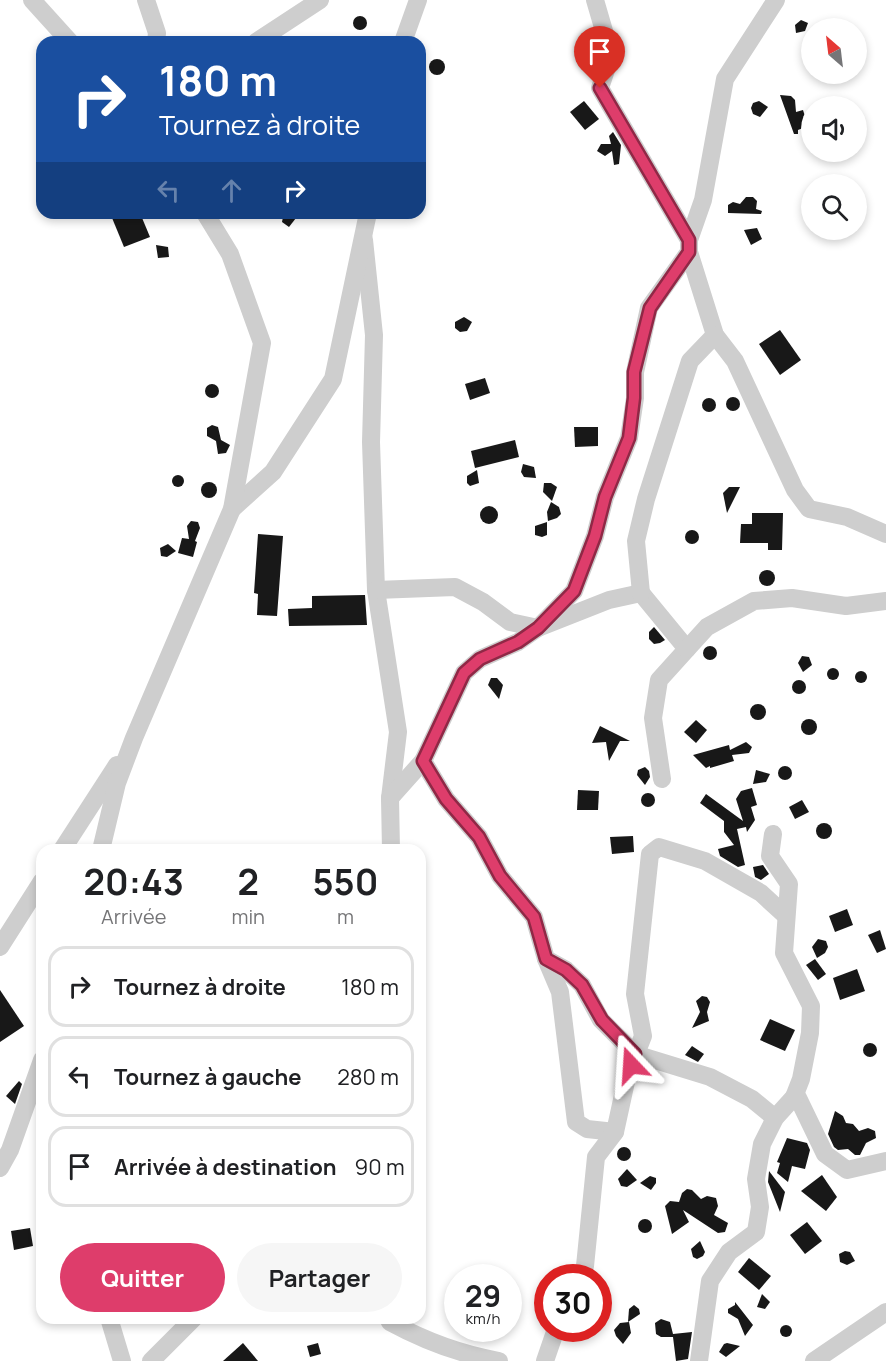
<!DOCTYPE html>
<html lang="fr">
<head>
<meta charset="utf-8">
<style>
	body { margin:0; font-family:Manrope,sans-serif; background:#f6f6f6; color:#202124; height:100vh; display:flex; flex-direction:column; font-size:22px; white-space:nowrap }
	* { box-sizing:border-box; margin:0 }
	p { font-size:20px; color:#757577 }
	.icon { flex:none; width:33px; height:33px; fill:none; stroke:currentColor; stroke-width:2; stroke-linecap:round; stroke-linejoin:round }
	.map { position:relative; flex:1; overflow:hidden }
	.sheet { position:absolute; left:36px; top:844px; width:390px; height:480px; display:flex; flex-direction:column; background:#fff; border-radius:18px; box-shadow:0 3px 9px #0003 }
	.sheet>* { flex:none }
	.banner { position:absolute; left:36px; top:36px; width:390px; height:183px; border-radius:18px; box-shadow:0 3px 9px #0003; background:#1a4fa0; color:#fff; overflow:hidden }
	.needle { width:39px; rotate:332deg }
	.fabs { position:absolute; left:801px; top:18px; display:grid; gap:12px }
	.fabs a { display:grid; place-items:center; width:66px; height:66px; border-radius:50%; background:#fff; box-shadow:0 3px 9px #0003; font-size:30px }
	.speed { position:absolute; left:444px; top:1264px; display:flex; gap:12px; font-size:30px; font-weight:700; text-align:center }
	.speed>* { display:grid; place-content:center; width:78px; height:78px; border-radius:50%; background:#fff; box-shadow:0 3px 9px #0003; line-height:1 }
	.speed small { font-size:15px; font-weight:400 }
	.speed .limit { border:9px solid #d22; background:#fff; color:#111 }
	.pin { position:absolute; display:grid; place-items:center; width:51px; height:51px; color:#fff; margin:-62px -26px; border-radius:50% 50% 50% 0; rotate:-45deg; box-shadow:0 0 6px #0007 }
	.pin .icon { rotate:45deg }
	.me { position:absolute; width:66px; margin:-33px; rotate:340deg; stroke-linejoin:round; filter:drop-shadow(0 0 4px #0008) }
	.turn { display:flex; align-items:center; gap:21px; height:126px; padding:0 24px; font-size:27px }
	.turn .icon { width:78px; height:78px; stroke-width:2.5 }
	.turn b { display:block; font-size:42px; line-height:51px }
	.lanes { display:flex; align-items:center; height:57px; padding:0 24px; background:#0003; justify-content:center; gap:30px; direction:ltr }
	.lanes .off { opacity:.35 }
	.eta { display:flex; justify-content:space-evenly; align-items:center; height:102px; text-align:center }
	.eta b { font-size:36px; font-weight:700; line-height:42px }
	.primary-button { display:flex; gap:12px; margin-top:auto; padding:12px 24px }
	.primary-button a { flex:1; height:69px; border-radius:36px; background:#de3d6b; color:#fff; font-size:24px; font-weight:700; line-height:69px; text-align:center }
	.primary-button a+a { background:#f6f6f6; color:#202124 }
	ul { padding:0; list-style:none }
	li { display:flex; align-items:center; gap:18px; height:81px; margin:0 12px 9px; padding:0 12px; border:3px solid #e0e0e0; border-radius:18px }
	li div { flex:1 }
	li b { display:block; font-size:22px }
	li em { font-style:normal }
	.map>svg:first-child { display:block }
</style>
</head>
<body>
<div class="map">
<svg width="886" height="1361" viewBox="0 0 886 1361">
	<rect width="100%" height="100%" fill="#fff"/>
	<g fill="#181818">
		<circle cx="360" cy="23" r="7"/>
		<path d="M801 20 808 23 805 31 796 33 795 25Z"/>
		<circle cx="437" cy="67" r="8"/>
		<path d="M780 95 791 96 795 100 796 112 803 110 808 126 798 130V134H794Z"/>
		<path d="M584 101 599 119 585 130 570 112Z"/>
		<path d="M759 101 768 107 760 117 753 114 751 108 753 103Z"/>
		<path d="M613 132 621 145 619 164 614 165 612 151 605 156 597 151 601 144H611L609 136Z"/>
		<path d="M746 197H753L757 201 756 209 762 211 761 214 728 213V205L733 202 740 204Z"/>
		<path d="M110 213H140L150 237 124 247Z"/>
		<path d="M288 214 296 218 289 227 282 222 283 217Z"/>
		<path d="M757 228 762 239 751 245 744 230Z"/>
		<path d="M156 245 168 247 169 257 158 258Z"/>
		<path d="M464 317 472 322 467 331 460 332 455 328V322Z"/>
		<path d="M780 330 801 360 780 375 759 344Z"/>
		<path d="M485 378 490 393 470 400 465 384Z"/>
		<circle cx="212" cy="391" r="7"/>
		<circle cx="733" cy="404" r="7"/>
		<circle cx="709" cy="405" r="7"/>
		<path d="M212 425 218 427 221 440 230 445 226 453 218 454 216 441 207 436V428Z"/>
		<path d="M574 427H598V446L575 447Z"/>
		<path d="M515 440 519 457 475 468 471 451Z"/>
		<path d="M523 464 534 467 536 478 524 477 521 472Z"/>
		<path d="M477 470 479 483 470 486 467 483V476Z"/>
		<circle cx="178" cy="481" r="6"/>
		<circle cx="209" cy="490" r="8"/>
		<path d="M544 483H551L557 487 552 501 543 492Z"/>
		<path d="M729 487H740L727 513 723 493Z"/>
		<path d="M551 502 559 507 561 514 557 518 548 521 547 512Z"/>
		<circle cx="489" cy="515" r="9"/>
		<path d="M752 513H783L782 550H768V543H740L741 524H752Z"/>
		<path d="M191 521 198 522 200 528 195 541 197 542 193 557 178 553 182 538 189 539 187 526Z"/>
		<path d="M547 522V535L542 537 535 535V526Z"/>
		<circle cx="692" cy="537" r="7"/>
		<path d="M258 534 283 536 277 616 257 615 258 594 254 593Z"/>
		<path d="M168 544 176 551 167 557 161 556 160 548Z"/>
		<circle cx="767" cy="578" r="8"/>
		<path d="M365 595 367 625 289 626 288 609 312 608V596Z"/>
		<path d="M654 627 665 640 660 643 654 644 649 639V632Z"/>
		<circle cx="710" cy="653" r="7"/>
		<path d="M802 656 809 657 812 665 803 672 798 663Z"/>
		<circle cx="833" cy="674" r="6"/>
		<circle cx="861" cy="677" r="6"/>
		<path d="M497 678 503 685 499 699 488 685 491 678Z"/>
		<circle cx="799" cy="687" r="7"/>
		<circle cx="758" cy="712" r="8"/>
		<circle cx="809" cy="727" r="8"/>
		<path d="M696 720 707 730 696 743 684 732Z"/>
		<path d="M600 726 630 741H620L609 761 606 742 592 743Z"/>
		<path d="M746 742 752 747 749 753 732 755 734 761 710 768V766L706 768 693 755 729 745 730 750Z"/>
		<circle cx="785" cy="773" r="7"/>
		<path d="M645 767 649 771 650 777 645 785 637 775 638 770Z"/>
		<path d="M756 770 770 774 766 782 753 784Z"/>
		<path d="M752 788 757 805 751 807 755 820 747 832 746 827 737 829 745 865 738 867 720 856 718 849 734 845 724 832V821L700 803 706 794 743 821 736 799 741 791Z"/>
		<path d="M578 790 599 791 598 810H577Z"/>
		<circle cx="648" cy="800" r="7"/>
		<path d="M802 800 809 812 795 819 789 807Z"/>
		<circle cx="824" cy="831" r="8"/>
		<path d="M633 836 634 852 612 854 610 837Z"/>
		<path d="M763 865 769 874 761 880 755 877 753 867Z"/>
		<path d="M847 909 853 925 835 932 829 916Z"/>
		<path d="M880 930 886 949 877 953 868 935Z"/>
		<path d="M818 939 826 941 828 947 825 953 817 958 812 947Z"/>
		<path d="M815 959 826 974 818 980 806 965Z"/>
		<path d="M857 969 865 991 840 1000 833 978Z"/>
		<path d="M0 990 24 1026 0 1042Z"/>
		<path d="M702 996 707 997 710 1002 707 1012 709 1021 692 1028 700 1012 696 1001Z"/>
		<path d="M770 1019 795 1030 785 1051 760 1040Z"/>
		<circle cx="870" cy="1050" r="7"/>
		<path d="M692 1046 704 1054 698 1062 685 1055Z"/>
		<path d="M19 1081 22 1084 15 1104 6 1096Z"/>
		<path d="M835 1111 843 1116 846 1123 853 1124 859 1131 868 1128 875 1131 876 1138 866 1143 860 1155H855L848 1149 838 1150 834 1147 828 1134Z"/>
		<path d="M787 1138 807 1143 810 1150 805 1169 792 1166 788 1182 777 1173 780 1163 777 1162Z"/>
		<circle cx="624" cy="1154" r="7"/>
		<path d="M627 1169 637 1180 627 1187 621 1186 618 1179Z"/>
		<path d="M769 1171 785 1192 780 1212 768 1182Z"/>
		<path d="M822 1175 837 1197 826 1211 801 1191Z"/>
		<path d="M650 1176 656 1178V1183L651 1190 640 1183Z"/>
		<path d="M687 1189 692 1190 701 1199 707 1196 716 1198 718 1206 714 1215 728 1223 725 1232 718 1233 683 1210 689 1222 672 1234 665 1206 670 1201 679 1202 682 1193Z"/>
		<circle cx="645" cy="1226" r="7"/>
		<path d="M807 1222 822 1241 805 1254 790 1235Z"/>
		<path d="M30 1228 33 1246 14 1250 11 1231Z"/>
		<path d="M700 1241 705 1252 703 1256 697 1259 693 1257 691 1249Z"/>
		<path d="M845 1251 850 1252 855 1261 847 1265 840 1262 839 1254Z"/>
		<path d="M749 1258 771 1276 759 1290 738 1272Z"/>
		<path d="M762 1294 770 1302 765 1309 757 1307Z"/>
		<path d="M735 1302 753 1325 745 1336 738 1319 728 1313V1309L735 1305Z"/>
		<path d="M634 1305 639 1309 640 1314 628 1322 629 1309Z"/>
		<path d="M661 1319 670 1322 673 1334 692 1332 688 1359 676 1361 673 1337H661L656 1334 655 1323Z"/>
		<path d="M629 1322 631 1333 623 1344 616 1336 614 1330 620 1323Z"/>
		<circle cx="786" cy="1331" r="6"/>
		<path d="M243 1343 258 1361H223Z"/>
		<path d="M318 1343 321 1354 310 1357 307 1346Z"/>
		<path d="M724 1344 727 1343 740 1346 726 1357 719 1352Z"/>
	</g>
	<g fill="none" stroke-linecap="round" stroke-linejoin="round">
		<g stroke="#cecece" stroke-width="18">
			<path d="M32 0 70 42"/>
			<path d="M146 0 157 33 156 42"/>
			<path d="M595 0 611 55 600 88 689 240"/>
			<path d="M776 0 725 79 703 200 689 240V252L715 335 735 361 795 490 809 509 847 517 886 534"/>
			<path d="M256 42 320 0"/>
			<path d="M403 42 418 0"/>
			<path d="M364 240 374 335 371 442 376 590 398 732 390 798 391 850"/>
			<path d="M232 509 273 472 333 379 368 213"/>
			<path d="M376 590 455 587 483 602 510 622 538 628 609 600 641 593 687 649 659 680 653 718 662 779"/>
			<path d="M641 593 636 541 646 499 690 361 715 335"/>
			<path d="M687 649 707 627 754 601 792 598 846 606 886 601"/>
			<path d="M423 761 446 799 479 837 500 876 534 917 546 959 566 970 582 985 601 1020 635 1054 710 1077 752 1099 775 1118"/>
			<path d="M390 798 423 761 464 673 480 659 518 642 538 628 574 591 595 536 605 497 629 438 635 398V372L649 308 689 252"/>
			<path d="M62 850 117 765"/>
			<path d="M101 850 117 783 134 738 232 509 262 343 230 254 205 213"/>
			<path d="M0 947 42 881"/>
			<path d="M546 959 560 992 576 1122 587 1129 615 1132"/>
			<path d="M794 1097 798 1098 825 1154 847 1170 886 1161"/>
			<path d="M0 1168 10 1150 42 1060"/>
			<path d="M579 1278 585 1266 596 1157 615 1132 627 1077 643 1036 635 994 650 854 659 847 705 861 761 893 786 916"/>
			<path d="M109 1318 122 1361"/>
			<path d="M388 1318 390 1322C425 1341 459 1354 499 1361"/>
			<path d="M151 1361 194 1318"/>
			<path d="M545 1361 556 1329"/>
			<path d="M699 1361 710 1281 729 1252 756 1232 760 1207 756 1179 762 1144 775 1118 794 1097 801 1079 810 1033 811 1006 784 953 789 884 770 856 773 834"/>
			<path d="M814 1361 886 1312"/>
		</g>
	</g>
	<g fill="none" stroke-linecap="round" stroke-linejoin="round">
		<g stroke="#902846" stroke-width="15">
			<path id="route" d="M600 88 689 240V252L650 308 634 372V398L629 438 605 497 595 536 574 591 538 628 518 642 480 659 464 673 423 761 446 799 479 837 500 876 534 917 546 959 566 970 582 985 602 1020 635 1054 631 1065"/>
		</g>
		<use href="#route" stroke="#de3d6b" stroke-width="10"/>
	</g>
</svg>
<div class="fabs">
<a><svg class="needle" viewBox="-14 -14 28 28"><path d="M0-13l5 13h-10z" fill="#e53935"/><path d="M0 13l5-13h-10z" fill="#757577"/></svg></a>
<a><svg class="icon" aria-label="sound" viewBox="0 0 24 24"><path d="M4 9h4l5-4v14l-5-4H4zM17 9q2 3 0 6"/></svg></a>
<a><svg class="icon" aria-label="search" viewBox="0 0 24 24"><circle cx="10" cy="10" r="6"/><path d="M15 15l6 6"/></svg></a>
</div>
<div class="speed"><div>29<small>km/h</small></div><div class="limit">30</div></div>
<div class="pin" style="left:600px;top:88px;background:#d93025"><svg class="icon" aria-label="arrive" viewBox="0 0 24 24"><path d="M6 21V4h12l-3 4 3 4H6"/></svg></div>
<svg class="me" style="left:631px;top:1065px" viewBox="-20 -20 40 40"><path d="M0-17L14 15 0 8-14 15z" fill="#de3d6b" stroke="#fff" stroke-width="4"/></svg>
<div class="banner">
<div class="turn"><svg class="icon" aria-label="right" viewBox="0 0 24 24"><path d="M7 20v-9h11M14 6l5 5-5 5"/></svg><div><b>180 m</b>Tournez à droite</div></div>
<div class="lanes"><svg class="icon off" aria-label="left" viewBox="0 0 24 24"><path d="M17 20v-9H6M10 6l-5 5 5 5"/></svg><svg class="icon off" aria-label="ahead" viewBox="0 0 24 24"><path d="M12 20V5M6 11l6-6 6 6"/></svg><svg class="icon" aria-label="right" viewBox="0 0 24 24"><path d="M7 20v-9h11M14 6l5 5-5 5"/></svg></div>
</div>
<section class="sheet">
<div class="eta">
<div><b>20:43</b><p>Arrivée</p></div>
<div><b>2</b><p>min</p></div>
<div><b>550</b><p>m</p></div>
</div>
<ul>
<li><svg class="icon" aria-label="right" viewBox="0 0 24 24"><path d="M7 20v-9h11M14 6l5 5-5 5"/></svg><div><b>Tournez à droite</b></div><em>180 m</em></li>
<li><svg class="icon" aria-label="left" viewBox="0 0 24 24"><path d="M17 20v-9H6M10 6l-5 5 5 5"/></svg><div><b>Tournez à gauche</b></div><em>280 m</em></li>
<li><svg class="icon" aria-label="arrive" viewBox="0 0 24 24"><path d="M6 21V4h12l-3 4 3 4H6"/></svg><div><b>Arrivée à destination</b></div><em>90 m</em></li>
</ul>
<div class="primary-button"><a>Quitter</a><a>Partager</a></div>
</section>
</div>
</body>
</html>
